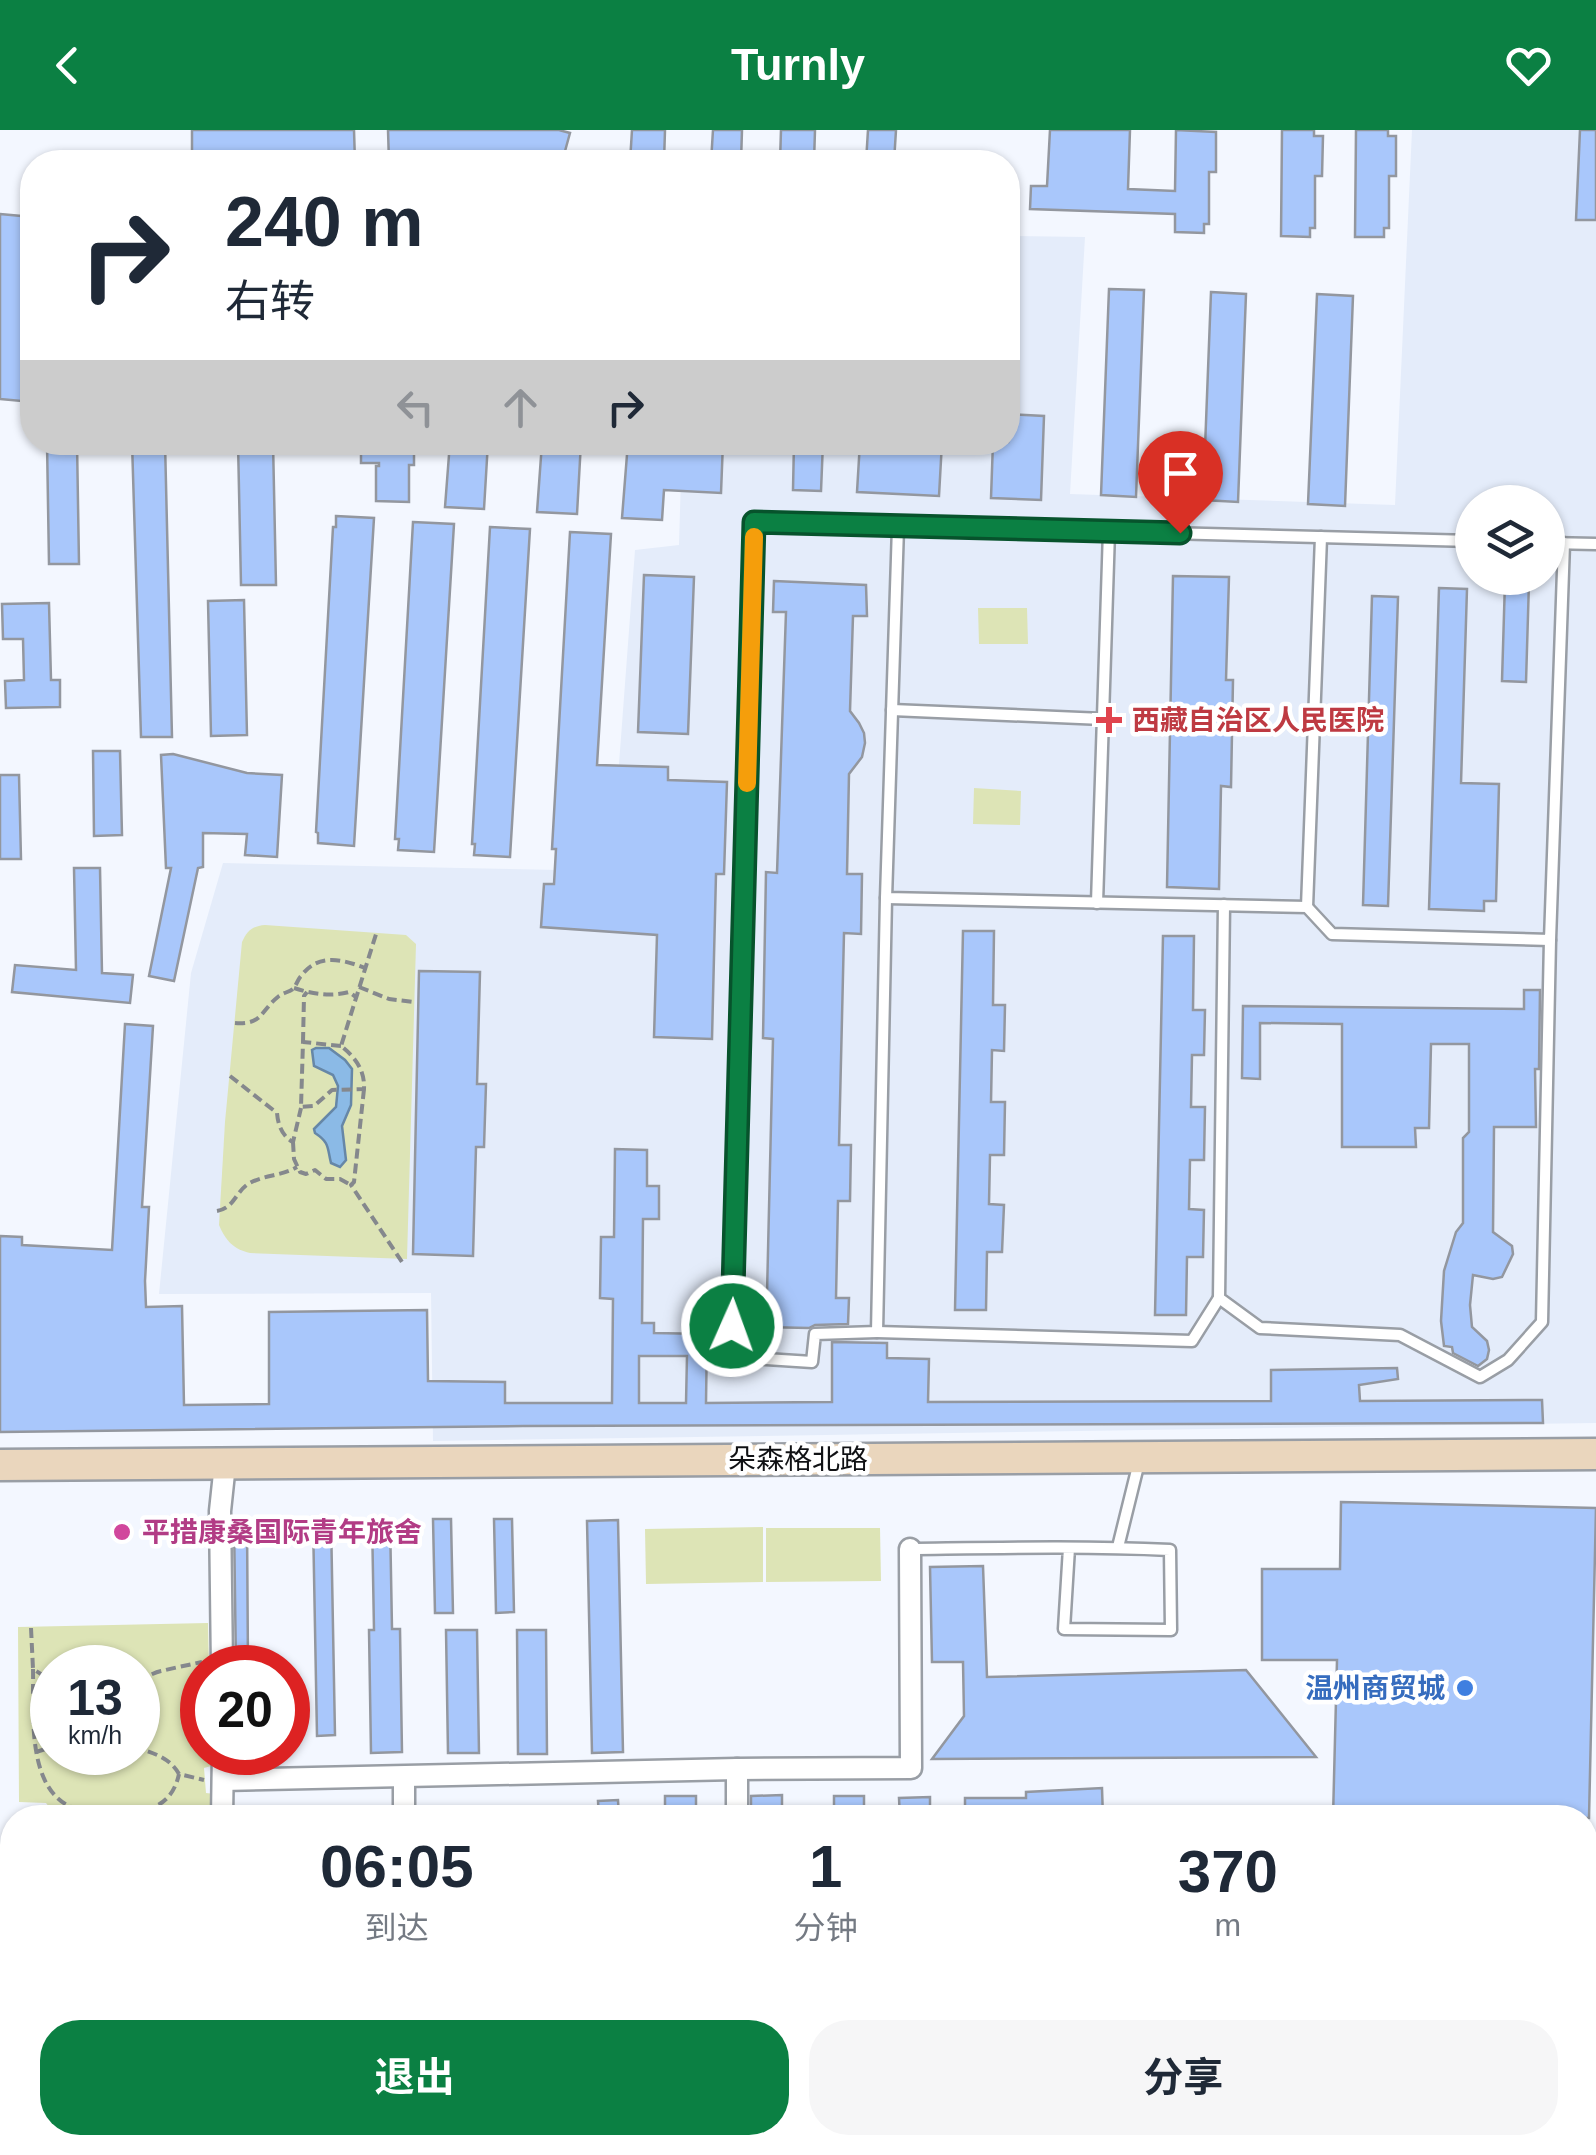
<!DOCTYPE html>
<html lang="zh">
<head>
<meta charset="utf-8">
<style>
	body { margin:0; font-family:Helvetica,"Noto Sans SC",sans-serif; background:#f6f6f7; color:#1f2937; height:100vh; display:flex; flex-direction:column; font-size:38px; white-space:nowrap }
	* { box-sizing:border-box; margin:0 }
	p { font-size:32px; color:#747a83 }
	.icon { flex:none; width:55px; height:55px; fill:none; stroke:currentColor; stroke-width:2; stroke-linecap:round; stroke-linejoin:round }
	.map { position:relative; flex:1; overflow:hidden }
	.side { position:absolute; left:0px; top:1675px; width:1598px; height:350px; display:flex; flex-direction:column; background:#fff; border-radius:40px 40px 0 0; box-shadow:0 2px 8px #0004 }
	.side>* { flex:none }
	.banner { position:absolute; left:20px; top:20px; width:1000px; height:305px; border-radius:40px; box-shadow:0 2px 8px #0004; background:#fff; color:#1f2937; overflow:hidden }
	.tools { position:absolute; left:1455px; top:355px; display:grid; gap:20px }
	.tools a { display:grid; place-items:center; width:110px; height:110px; border-radius:50%; background:#fff; box-shadow:0 2px 8px #0004; font-size:50px }
	.speed { position:absolute; left:30px; top:1515px; display:flex; gap:20px; font-size:50px; font-weight:700; text-align:center }
	.speed>* { display:grid; place-content:center; width:130px; height:130px; border-radius:50%; background:#fff; box-shadow:0 2px 8px #0004; line-height:1 }
	.speed small { font-size:25px; font-weight:400 }
	.speed .limit { border:15px solid #d22; background:#fff; color:#111 }
	.pin { position:absolute; display:grid; place-items:center; width:85px; height:85px; color:#fff; margin:-102px -42px; border-radius:50% 50% 50% 0; rotate:-45deg; box-shadow:0 0 10px #0007 }
	.pin .icon { rotate:45deg }
	.me { position:absolute; width:110px; margin:-55px; rotate:2deg; stroke-linejoin:round; filter:drop-shadow(0 0 8px #0008) }
	.turn { display:flex; align-items:center; gap:35px; height:210px; padding:0 40px; font-size:45px }
	.turn .icon { width:130px; height:130px; stroke-width:2.5 }
	.turn b { display:block; font-size:70px; line-height:85px }
	.lanes { display:flex; align-items:center; height:95px; padding:0 40px; background:#0003; justify-content:center; gap:50px; direction:ltr }
	.lanes .off { opacity:.35 }
	.eta { display:flex; justify-content:space-evenly; align-items:center; height:170px; text-align:center }
	.eta b { font-size:60px; font-weight:700; line-height:70px }
	.cta { display:flex; gap:20px; margin-top:auto; padding:20px 40px }
	.cta a { flex:1; height:115px; border-radius:40px; background:#0b8043; color:#fff; font-size:40px; font-weight:700; line-height:115px; text-align:center }
	.cta a+a { background:#f6f6f7; color:#1f2937 }
	header { display:flex; justify-content:space-between; align-items:center; height:130px; padding:0 40px; background:#0b8043; color:#fff; font-size:45px; font-weight:700 }
	.map>svg:first-child { display:block }
</style>
</head>
<body>
<header><svg class="icon" aria-label="back" viewBox="0 0 24 24"><path d="M15 5l-7 7 7 7"/></svg>Turnly<svg class="icon" aria-label="heart" viewBox="0 0 24 24"><path d="M12 20l-8-8c-3-5 5-10 8-4 3-6 11-1 8 4z"/></svg></header>
<div class="map">
<svg width="1596" height="2025" viewBox="0 0 1596 2025">
	<rect width="100%" height="100%" fill="#f3f7ff"/>
	<path fill="#e4ecfa" fill-rule="evenodd" d="M1412 0H1596V1293L433 1311 431 1163 159 1164 191 843 223 733 611 741 635 420 679 415 682 313 1008 312V106L1085 107 1070 364 1395 375ZM1472 372H1548V448H1472Z"/>
	<g fill="#dde4b6" fill-rule="evenodd">
		<path d="M978 478H1027L1028 514H979Z"/>
		<path d="M974 658 1021 661 1020 695 973 694Z"/>
		<path d="M265 795 406 805 416 814 407 1129 250 1123C233 1119 226 1111 219 1095L225 992 242 812C247 801 252 796 265 795Z"/>
		<path d="M763 1397V1452L646 1454 645 1399Z"/>
		<path d="M766 1398H880L881 1451 766 1452Z"/>
		<path d="M208 1493 209 1537 202 1538V1622L211 1623V1636L204 1638 206 1663 215 1664 214 1687H57L46 1673 19 1672 18 1497ZM52 1538H138V1622H52Z"/>
	</g>
	<path fill="#8bbae6" stroke="#6687a7" stroke-width="2.5" d="M316 918H329L345 930 352 939 351 975 342 996 346 1030 340 1037 331 1033C327 1017 330 1013 315 1003L314 999 336 977 338 956 333 945 314 936 312 920Z"/>
	<g fill="#a9c7fb" stroke="#93979f" stroke-width="2.5" fill-rule="evenodd">
		<path d="M192 0H354L355 32H256V25H221V32H192Z"/>
		<path d="M388 0H559L570 3 562 32H389Z"/>
		<path d="M632 0H665L664 32H630Z"/>
		<path d="M713 0H742L741 32H711Z"/>
		<path d="M781 0H815L814 32H780Z"/>
		<path d="M868 0H896L894 32H866Z"/>
		<path d="M1050 0H1130L1128 59 1175 61 1176 0 1216 2V42H1209V94H1204V103L1175 102V84L1030 79 1031 56H1047Z"/>
		<path d="M1282 0H1314V6H1323L1322 46H1315V98H1310V107L1281 106Z"/>
		<path d="M1356 0H1388V6H1396V46H1389V98H1384V107H1355Z"/>
		<path d="M1580 0H1596V90H1576Z"/>
		<path d="M0 84 32 87V272L0 269Z"/>
		<path d="M1109 159 1144 160 1136 367 1101 365Z"/>
		<path d="M1211 162 1246 164 1238 372 1203 370Z"/>
		<path d="M1317 164 1353 166 1345 376 1308 374Z"/>
		<path d="M1008 284 1044 286 1041 370 991 368 993 312H1008Z"/>
		<path d="M47 312H77L79 434H49Z"/>
		<path d="M132 312H165L172 607H141Z"/>
		<path d="M238 312H273L276 455H241Z"/>
		<path d="M379 312H410V318H414V335H409V372L376 371V336H379V333H361V319L379 318Z"/>
		<path d="M450 312H488L484 379 445 377Z"/>
		<path d="M581 312 577 384 537 382 542 313Z"/>
		<path d="M628 312H723L721 363 664 360 662 390 622 388Z"/>
		<path d="M794 312H823L821 361 793 360Z"/>
		<path d="M860 312H942L939 366 857 362Z"/>
		<path d="M336 386 374 388 354 716 318 713V703L316 702 333 397H336Z"/>
		<path d="M413 392 454 394 434 722 398 720 399 709H395Z"/>
		<path d="M490 397 530 399 510 727 474 725 475 714H472Z"/>
		<path d="M570 402 611 404 597 635 668 637V650L727 652 724 744H716L712 909 654 907 657 805 541 797 544 754H554L556 719H552Z"/>
		<path d="M644 445 694 447 688 604 638 602Z"/>
		<path d="M1173 446 1229 447 1226 550H1233L1231 657 1221 656 1219 759 1167 757Z"/>
		<path d="M774 451 866 455 867 486H853L850 581 859 593 864 603 865 613 862 627 849 644 847 744H862L861 804 844 803 839 1015H851L850 1071H838L836 1168H849L848 1194 815 1195 809 1198 757 1197V1164H767L773 909 763 908 766 742 777 743 786 482H773Z"/>
		<path d="M1505 451 1529 452 1526 552 1502 551Z"/>
		<path d="M1439 458 1467 459 1461 653 1499 654 1496 771H1484V781L1429 779Z"/>
		<path d="M1372 466 1398 467 1388 776 1363 775Z"/>
		<path d="M244 470 247 605 211 606 208 471Z"/>
		<path d="M49 473 51 550H60V577L6 578 5 551 24 550 23 509H3L2 474Z"/>
		<path d="M93 621H120L122 705 94 706Z"/>
		<path d="M173 624 247 643 282 645 277 727 245 725 247 704 203 703V737L198 738 174 851 149 846 171 738H166L161 625Z"/>
		<path d="M0 645H19L21 729H0Z"/>
		<path d="M74 738H100L102 843 133 845 130 873 12 862 15 835 76 840Z"/>
		<path d="M963 801H994L993 875H1005L1004 921 992 920 991 972H1005L1004 1025H990L989 1074 1004 1075 1002 1122H987L986 1180H955Z"/>
		<path d="M1163 806H1194L1193 880H1205L1204 925H1192L1191 977H1205L1204 1030H1190L1189 1079 1204 1080 1203 1127H1187L1186 1185H1155Z"/>
		<path d="M419 841 480 842 477 954H486L484 1017H476L473 1126 413 1124Z"/>
		<path d="M1524 860H1540L1539 939H1535L1536 997H1494L1493 1102 1512 1116 1513 1124 1502 1147 1493 1149 1473 1145 1470 1175 1472 1197 1487 1211 1489 1220 1487 1229 1478 1236 1453 1223 1452 1217 1444 1216 1441 1191 1444 1141 1456 1102 1463 1093V1008L1469 1002V914H1431L1429 998H1415L1416 1017H1342V894L1260 893V949L1242 948 1243 876 1524 879Z"/>
		<path d="M125 894 153 896 142 1077H149L145 1151 146 1177 182 1176 184 1275 269 1274V1182L427 1180 428 1251 505 1252V1273H612L613 1169 600 1168 601 1107H614L615 1019 647 1020V1056H659V1089H643L642 1193H654V1203L707 1204 706 1273 832 1272V1212L887 1213V1228L929 1229 928 1272 1271 1271V1240L1397 1238 1398 1249 1359 1255 1360 1271 1542 1270 1543 1293 523 1296 0 1302V1106L22 1107V1115L112 1120ZM639 1226H687L686 1273H639Z"/>
		<path d="M1341 1372 1596 1378 1589 1688H1333L1337 1530H1262V1439H1340Z"/>
		<path d="M372 1389H390L392 1499H400L402 1622 371 1623 369 1500H374Z"/>
		<path d="M433 1389H451L453 1483H435Z"/>
		<path d="M494 1389H512L514 1482 496 1483Z"/>
		<path d="M313 1390H331L335 1605 317 1606Z"/>
		<path d="M618 1390 623 1622 592 1623 587 1391Z"/>
		<path d="M234 1391H247L248 1538H236Z"/>
		<path d="M983 1436 987 1547 1246 1540 1316 1627 932 1629 964 1586 963 1532H932L930 1437Z"/>
		<path d="M446 1500H477L479 1623H448Z"/>
		<path d="M517 1500H546L547 1624H518Z"/>
		<path d="M1102 1658 1103 1688H965V1668H1026V1662Z"/>
		<path d="M782 1665V1688H751V1666Z"/>
		<rect x="665" y="1666" width="31" height="22"/>
		<rect x="834" y="1666" width="30" height="22"/>
		<path d="M930 1667V1688H900L899 1668Z"/>
		<path d="M618 1670 619 1688H599L598 1671Z"/>
	</g>
	<g fill="none" stroke-linecap="round" stroke-linejoin="round">
		<g stroke="#999ea5" stroke-width="15">
			<g id="lane">
				<path d="M898 397 886 768 1307 777 1332 804 1550 810 1564 413"/>
				<path d="M1548 413 1596 414"/>
				<path d="M892 580 1103 589"/>
				<path d="M886 768 877 1202 815 1204 812 1232 752 1228 732 1196 754 392 1472 411"/>
				<path d="M1097 773 1109 401"/>
				<path d="M1224 775 1219 1168 1260 1198 1400 1205 1480 1247 1508 1230 1542 1192 1550 810"/>
				<path d="M1307 777 1321 407"/>
				<path d="M877 1202 1192 1211 1219 1168"/>
				<path d="M1118 1417 1139 1332"/>
				<path d="M910 1419C996 1418 1083 1416 1170 1420L1171 1500 1064 1499 1069 1418"/>
			</g>
		</g>
		<g stroke="#999ea5" stroke-width="25">
			<g id="street">
				<path d="M222 1538 220 1381 225 1334"/>
				<path d="M223 1650 737 1639 911 1638 910 1419"/>
				<path d="M222 1688 223 1622"/>
				<path d="M404 1688V1647"/>
				<path d="M737 1688V1639"/>
				<path d="M0 1985 1 1989 12 1990"/>
				<path d="M24 2025 25 2012"/>
				<path d="M177 2025V2012"/>
				<path d="M393 2025V2012"/>
			</g>
		</g>
		<g stroke="#999ea5" stroke-width="35">
			<path id="secondary" d="M0 1335 1596 1324"/>
		</g>
		<g stroke="#85888d" stroke-width="4" stroke-dasharray="10 5" stroke-linecap="butt">
			<path d="M359 857 389 869 414 872"/>
			<path d="M294 858C312 864 331 867 349 862L356 867"/>
			<path d="M235 893C263 895 260 881 279 866 283 863 289 862 293 859 296 856 298 849 301 846 318 823 342 829 365 838"/>
			<path d="M303 912 304 866 307 862"/>
			<path d="M341 916 303 912 301 977 314 976 332 960 364 959C365 940 355 927 341 916L377 801"/>
			<path d="M230 946 277 983C278 995 282 1006 293 1012L301 978"/>
			<path d="M364 959 354 1052 351 1055 402 1132"/>
			<path d="M293 1012 294 1029 300 1042 306 1044 315 1040 326 1049H340L351 1055"/>
			<path d="M217 1081C234 1078 235 1063 248 1054 263 1045 282 1046 297 1037"/>
			<path d="M31 1498 33 1539 52 1551"/>
			<path d="M33 1539C34 1582 25 1662 76 1679 115 1680 168 1695 179 1644"/>
			<path d="M144 1549V1620C159 1625 171 1630 179 1644L204 1650"/>
			<path d="M138 1550C146 1548 152 1543 161 1541 174 1538 188 1535 202 1532"/>
			<path d="M36 1622 52 1617"/>
		</g>
		<use href="#lane" stroke="#fff" stroke-width="10"/>
		<use href="#street" stroke="#fff" stroke-width="20"/>
		<use href="#secondary" stroke="#ead6bd" stroke-width="30"/>
	</g>
	<g fill="none" stroke-linecap="round" stroke-linejoin="round">
		<g stroke="#07532c" stroke-width="25">
			<path id="route" d="M732 1196 754 392 1180 403"/>
		</g>
		<use href="#route" stroke="#0b8043" stroke-width="18"/>
		<path stroke="#f59e0b" stroke-width="18" d="M747 653 754 407"/>
	</g>
	<path fill="#e0444e" stroke="#fff" stroke-width="4" d="M1104 575h10v10h10v10h-10v10h-10v-10h-10v-10h10z"/>
	<circle fill="#d1479c" stroke="#fff" stroke-width="4" cx="122" cy="1402" r="10"/>
	<circle fill="#3f7fe0" stroke="#fff" stroke-width="4" cx="1465" cy="1558" r="10"/>
	<g text-anchor="middle" stroke-width="9" stroke-linejoin="round" paint-order="stroke">
		<g font-size="28" font-weight="bold" fill="#be3a42" stroke="#fff" text-anchor="start">
			<text x="1132" y="600">西藏自治区人民医院</text>
		</g>
		<g font-size="28" fill="#101114" stroke="#fff">
			<text x="798" y="1339">朵森格北路</text>
		</g>
		<g font-size="28" font-weight="bold" fill="#b23c85" stroke="#fff" text-anchor="start">
			<text x="142" y="1412">平措康桑国际青年旅舍</text>
		</g>
		<g font-size="28" font-weight="bold" fill="#366cbe" stroke="#fff" text-anchor="end">
			<text x="1445" y="1568">温州商贸城</text>
		</g>
	</g>
</svg>
<div class="tools">
<a><svg class="icon" aria-label="layers" viewBox="0 0 24 24"><path d="M12 4l9 5-9 5-9-5zM3 14l9 5 9-5"/></svg></a>
</div>
<div class="speed"><div>13<small>km/h</small></div><div class="limit">20</div></div>
<div class="pin" style="left:1180px;top:403px;background:#d93025"><svg class="icon" aria-label="arrive" viewBox="0 0 24 24"><path d="M6 21V4h12l-3 4 3 4H6"/></svg></div>
<svg class="me" style="left:732px;top:1196px" viewBox="-20 -20 40 40"><circle r="17" fill="#0b8043" stroke="#fff" stroke-width="3"/><path d="M0-11L8 9 0 5-8 9z" fill="#fff"/></svg>
<div class="banner">
<div class="turn"><svg class="icon" aria-label="right" viewBox="0 0 24 24"><path d="M7 20v-9h11M14 6l5 5-5 5"/></svg><div><b>240 m</b>右转</div></div>
<div class="lanes"><svg class="icon off" aria-label="left" viewBox="0 0 24 24"><path d="M17 20v-9H6M10 6l-5 5 5 5"/></svg><svg class="icon off" aria-label="ahead" viewBox="0 0 24 24"><path d="M12 20V5M6 11l6-6 6 6"/></svg><svg class="icon" aria-label="right" viewBox="0 0 24 24"><path d="M7 20v-9h11M14 6l5 5-5 5"/></svg></div>
</div>
<section class="side">
<div class="eta">
<div><b>06:05</b><p>到达</p></div>
<div><b>1</b><p>分钟</p></div>
<div><b>370</b><p>m</p></div>
</div>
<div class="cta"><a>退出</a><a>分享</a></div>
</section>
</div>
</body>
</html>
